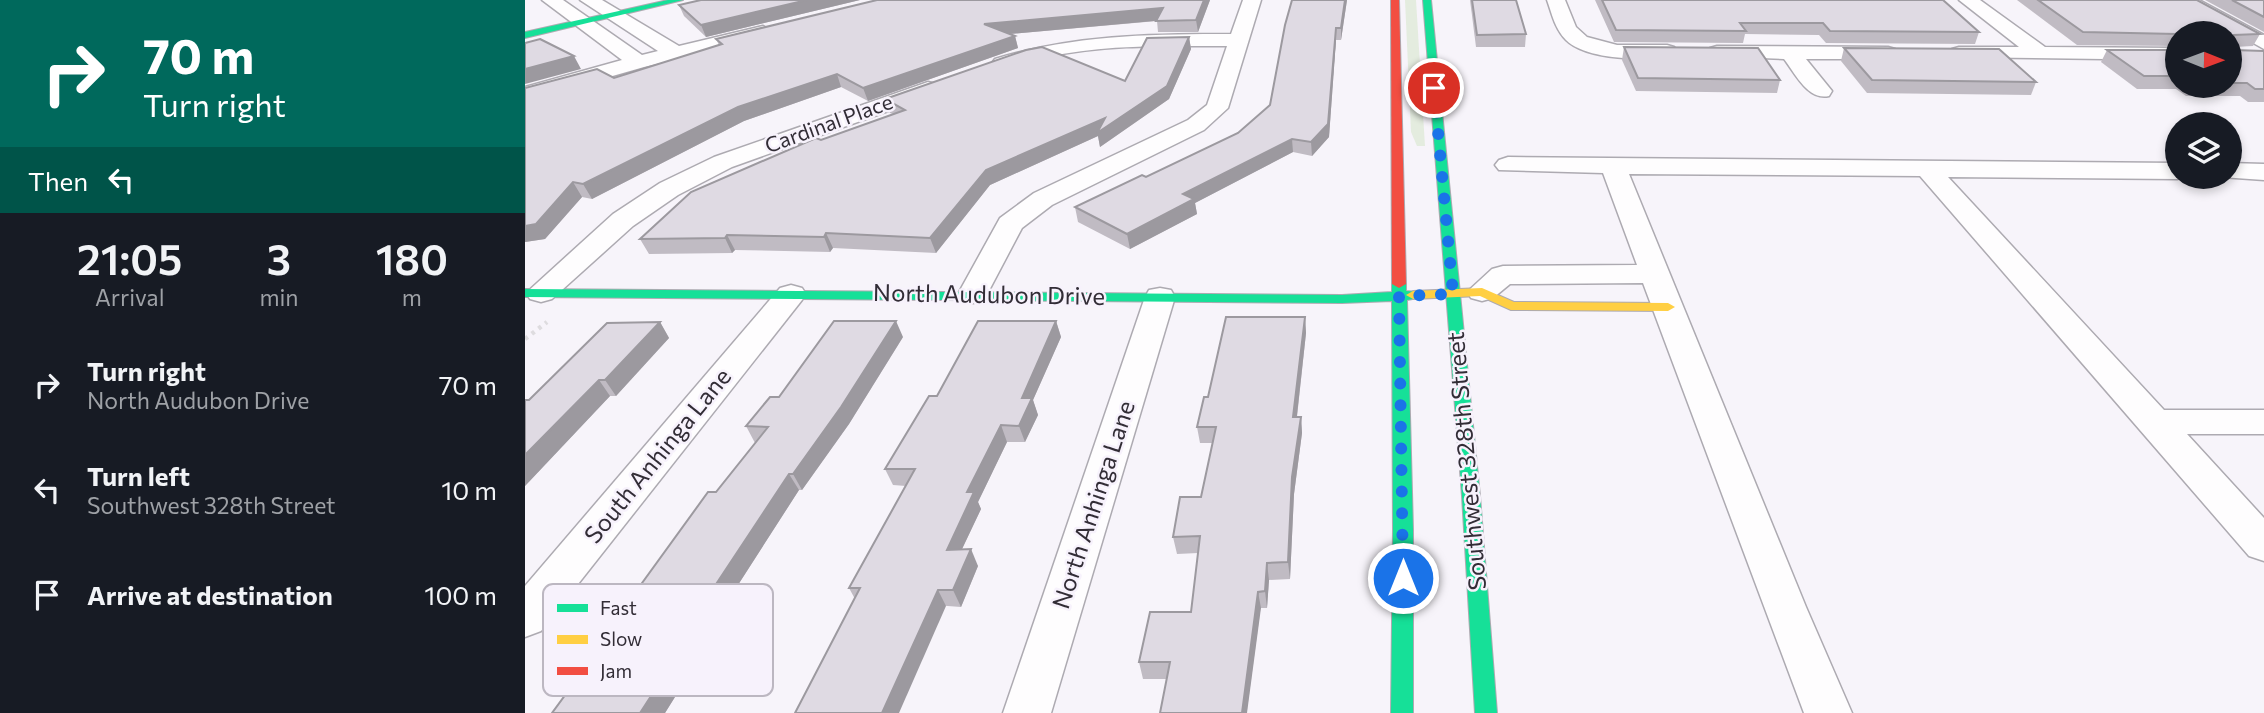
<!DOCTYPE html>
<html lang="en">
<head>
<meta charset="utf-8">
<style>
	body { margin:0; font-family:Commissioner,sans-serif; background:#20242c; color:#f1f3f6; height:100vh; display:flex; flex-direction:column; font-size:26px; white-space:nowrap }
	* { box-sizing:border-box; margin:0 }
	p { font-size:23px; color:#9ea1a6 }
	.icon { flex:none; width:38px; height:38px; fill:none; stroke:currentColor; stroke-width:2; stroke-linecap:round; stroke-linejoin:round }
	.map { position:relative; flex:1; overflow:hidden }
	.panel { display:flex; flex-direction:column; background:#171b24; width:525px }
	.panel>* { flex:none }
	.guide { background:#00695c; color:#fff; overflow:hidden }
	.needle { width:46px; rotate:91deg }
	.tools { position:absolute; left:1640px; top:21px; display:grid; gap:14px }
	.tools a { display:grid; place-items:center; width:77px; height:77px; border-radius:50%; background:#171b24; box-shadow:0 4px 10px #0003; font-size:35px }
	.pin { position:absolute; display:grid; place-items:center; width:60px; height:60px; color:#fff; margin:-30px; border:4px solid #fff; border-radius:50%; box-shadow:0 2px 7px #0007 }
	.me { position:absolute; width:77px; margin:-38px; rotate:0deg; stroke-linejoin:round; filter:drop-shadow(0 0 5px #0008) }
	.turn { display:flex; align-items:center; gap:24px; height:147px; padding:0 28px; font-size:32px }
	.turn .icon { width:91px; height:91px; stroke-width:2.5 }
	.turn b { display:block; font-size:49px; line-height:60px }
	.then { display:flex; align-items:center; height:66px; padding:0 28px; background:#0003; gap:14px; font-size:26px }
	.eta { display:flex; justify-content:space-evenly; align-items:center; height:119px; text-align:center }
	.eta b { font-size:42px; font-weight:600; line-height:49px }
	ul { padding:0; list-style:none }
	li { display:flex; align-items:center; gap:21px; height:105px; padding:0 28px }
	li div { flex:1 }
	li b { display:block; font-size:26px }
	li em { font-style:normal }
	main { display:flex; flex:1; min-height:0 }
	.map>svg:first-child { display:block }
</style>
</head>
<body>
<main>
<section class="panel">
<div class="guide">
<div class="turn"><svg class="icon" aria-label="right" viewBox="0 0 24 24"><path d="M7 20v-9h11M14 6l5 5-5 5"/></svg><div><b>70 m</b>Turn right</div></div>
<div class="then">Then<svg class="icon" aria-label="left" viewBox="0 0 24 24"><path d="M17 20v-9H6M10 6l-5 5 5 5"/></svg></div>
</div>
<div class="eta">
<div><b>21:05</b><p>Arrival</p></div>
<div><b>3</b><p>min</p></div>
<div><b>180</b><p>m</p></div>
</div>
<ul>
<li><svg class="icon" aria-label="right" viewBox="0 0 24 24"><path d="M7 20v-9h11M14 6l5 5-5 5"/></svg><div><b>Turn right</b><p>North Audubon Drive</p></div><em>70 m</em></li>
<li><svg class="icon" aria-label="left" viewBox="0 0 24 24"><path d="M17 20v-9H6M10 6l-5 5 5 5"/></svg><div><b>Turn left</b><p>Southwest 328th Street</p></div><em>10 m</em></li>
<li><svg class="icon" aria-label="arrive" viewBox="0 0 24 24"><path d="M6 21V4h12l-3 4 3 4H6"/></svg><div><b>Arrive at destination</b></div><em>100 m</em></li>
</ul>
</section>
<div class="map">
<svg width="1739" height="713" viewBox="0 0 1739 713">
	<rect width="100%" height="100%" fill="#f7f4fa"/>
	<path fill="#e4ecdf" d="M880 0H891L900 146H892L886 132Z"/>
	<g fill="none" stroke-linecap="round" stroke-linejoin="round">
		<g stroke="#adaab1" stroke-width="3">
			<g id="street">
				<path d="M17 0H38L117 55 133 51 55 0H77L154 46 238 26 248 32 245 36 119 67 0 101V87L97 60Z"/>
				<path d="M718 0H736L703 108 679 130 527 205 497 228 459 300 448 303 437 300 433 294 475 218 509 193 663 120 682 105 702 46C642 46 581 44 522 57 506 60 486 71 470 67L467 63 470 59C548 35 625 34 706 34Z"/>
				<path d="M1022 0H1040L1051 27 1062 37 1092 45H1142L1149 47 1152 51 1149 55C1123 62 1061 60 1041 40 1030 29 1027 14 1022 0Z"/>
				<path d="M1434 0H1455L1520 47 1652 48V60L1427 57 1424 53 1427 49 1434 47H1494Z"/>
				<path d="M1651 0H1674L1739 35V49Z"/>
				<path d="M1192 46 1363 47 1370 49 1373 53 1370 57 1363 59H1281L1307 91 1304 96C1283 101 1270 73 1259 59L1185 56 1182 52 1185 48Z"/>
				<path d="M403 82 411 84 414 89 411 94 207 167 153 195 108 226 27 299 16 302 5 299 1 293 88 214 135 183 189 157Z"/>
				<path d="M983 157 1652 163V177H1660L1652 179 1423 177 1639 410H1739V434H1662L1739 518V561L1724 556 1395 176 1104 174 1281 607 1327 713H1279L1118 283 985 284 968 298 957 301 946 298 942 292 967 269 978 266 1112 265 1078 173 974 170 970 165 974 160Z"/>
				<path d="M1704 163 1739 164V180L1696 177H1704Z"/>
				<path d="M266 285 277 288 281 294 277 300 16 631 0 637V586L255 288Z"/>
				<path d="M635 288 646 290 650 297 526 713H478L620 297 624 290Z"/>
			</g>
		</g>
		<g stroke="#adaab1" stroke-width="2">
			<g id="fast">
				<path d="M143 0H158L0 38V32Z"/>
				<path d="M898 0H906L955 496 972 713H950L937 496Z"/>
				<path d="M874 280 881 284V291L893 292 895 295 893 298 882 300 888 530V713H866L868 530 867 301 817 303 0 297V289L817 295 867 292V284Z"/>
			</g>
		</g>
		<g stroke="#adaab1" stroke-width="2">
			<path id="slow" d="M957 288 989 302 1143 303 1150 307 1143 311 986 310 955 296 888 299 881 295 888 291Z"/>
		</g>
		<g stroke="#adaab1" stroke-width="2">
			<path id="jam" d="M866 0H874L881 284 874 288 867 284Z"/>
		</g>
		<path stroke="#dedcdf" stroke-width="4.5" stroke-dasharray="3.5 5" stroke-linecap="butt" d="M0 339 22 322"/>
		<use href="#street" fill="#fefdfe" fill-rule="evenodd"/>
		<use href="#fast" fill="#16e098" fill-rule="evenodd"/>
		<use href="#slow" fill="#ffcf43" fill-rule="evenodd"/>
		<use href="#jam" fill="#f24e42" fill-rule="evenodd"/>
	</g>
	<g fill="#c0bbc3">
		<path d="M176 0H335L181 37 159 16 154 5Z"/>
		<path d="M685 0 673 32H633L632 21 484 34 490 36 493 48 343 101 316 87 219 121 67 199 57 197 20 239 0 242V88L89 78 194 45 191 39Z"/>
		<path d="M767 0H822L816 40H811L804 137 787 156 768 152 670 203 672 214 605 249 553 222 550 207 621 177 713 133 745 105Z"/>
		<path d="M945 0H991L1001 34 1000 47H951Z"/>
		<path d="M1070 0H1418L1454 32 1450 44 1301 43 1294 35 1220 34 1218 43 1089 42Z"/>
		<path d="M1492 0H1672L1735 34 1728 46 1709 47V50L1739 51V102H1723L1715 96H1661L1651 89H1612L1576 62 1582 50H1652V86H1704V33H1652V46L1552 45Z"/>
		<path d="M1680 0H1739V32Z"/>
		<path d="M664 37 666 49 644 99 575 147 573 136 465 185 411 253 308 248 305 252 210 250 207 253 124 254 115 239 296 140 368 114 365 113 360 99 600 81Z"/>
		<path d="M1099 47 1255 80 1252 93 1111 91 1097 60Z"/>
		<path d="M1319 48 1511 82 1506 95 1342 93 1316 61Z"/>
		<path d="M780 317 781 333 772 417H776L777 433 769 494 765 579 744 580 742 608H736L642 679H618L614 662 666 612 673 553 652 554 648 537 676 497 688 443H675L672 427 683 397Z"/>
		<path d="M531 321 536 337 508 400 513 415 500 442H482L453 502 456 509 437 549 453 566 436 607 330 599 324 588 381 486 368 485 360 469 412 396Z"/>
		<path d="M135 322 144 338 91 396H85L0 486V400H4Z"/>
		<path d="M378 337 324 424 277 490H274L184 630 188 636 140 713H27L114 593 112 590 230 443 221 426 254 397Z"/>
	</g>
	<g fill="#9c999f">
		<path d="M282 0H335L181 37 176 25Z"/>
		<path d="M679 0H685L673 32 671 20Z"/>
		<path d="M820 0H822L816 40V28Z"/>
		<path d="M638 8 640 20 463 36 459 24Z"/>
		<path d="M811 28V40L804 137 787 156 786 142Z"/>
		<path d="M490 36 493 48 343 101 338 88Z"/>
		<path d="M664 37 666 49 644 99 575 147 573 136 465 185 411 253 405 238 461 170 580 118Z"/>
		<path d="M49 56 56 69 0 84V69Z"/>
		<path d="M312 74 316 87 219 121 67 199 58 184 213 107Z"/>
		<path d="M767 139 768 152 670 203 672 214 605 249 602 234 658 194Z"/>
		<path d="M48 182 57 197 20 239 0 242V226Z"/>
		<path d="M301 233 308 248 305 252 299 237Z"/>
		<path d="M202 235 210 250 207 253 200 238Z"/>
		<path d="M780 317 781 333 770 433 768 417Z"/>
		<path d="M371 321 378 337 324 424 277 490 268 474Z"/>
		<path d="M531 321 536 337 508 400 513 415 500 442 494 426 497 398Z"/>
		<path d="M135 322 144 338 91 396 80 380Z"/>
		<path d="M74 380 85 396 0 486V455Z"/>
		<path d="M776 417 777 433 769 494 765 579 763 562 767 477Z"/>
		<path d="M476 425 482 442 453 502 456 509 429 566 422 550 442 492Z"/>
		<path d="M264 474 274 490 184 630 188 636 140 713H115L168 619Z"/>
		<path d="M446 549 453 566 436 607 428 590Z"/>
		<path d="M742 563 744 580 742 608 740 591Z"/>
		<path d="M413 590 421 606 374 713H357Z"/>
		<path d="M733 592 736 608 722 713H717Z"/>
	</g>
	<g fill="#dfdae3" stroke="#9c999f" stroke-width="2">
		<path d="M176 0H282L176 25 154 5Z"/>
		<path d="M352 0H679L671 20 631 21 638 8 459 24 490 36 338 88 312 74 213 107 58 184 48 182 11 224 0 226V88L72 69 89 78 197 44 191 39Z"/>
		<path d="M767 0H820L816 28H811L803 124 786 142 767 139 658 194 669 199 602 234 550 207 617 175 621 177 713 133 745 105 760 25Z"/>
		<path d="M947 0H991L1001 34 952 35Z"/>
		<path d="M1077 0H1418L1454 32 1305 31 1298 23H1215L1221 31 1091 30Z"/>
		<path d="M1513 0H1672L1735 34 1709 35V50L1739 51V89H1730L1722 83H1704V33L1652 34 1558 32Z"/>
		<path d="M1707 0H1739V17Z"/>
		<path d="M664 37 642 86 572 133 580 118 461 170 405 238 301 233 299 237 202 235 200 238 115 239 166 192 291 138 296 140 380 110 360 99 501 50 517 47 600 81 622 38Z"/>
		<path d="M15 39 49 56 0 69V43Z"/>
		<path d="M1099 47 1233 48 1255 80 1113 78Z"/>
		<path d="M1319 48 1474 49 1511 82 1347 80Z"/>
		<path d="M1582 50H1652V76H1619Z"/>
		<path d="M701 317H780L768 417H776L767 477 763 562 742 563 740 591 733 592 717 713H635L645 662H614L625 612H666L675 536 648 537 655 497H676L691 427H672L679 397H683Z"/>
		<path d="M309 321H371L316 407 268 474H264L168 619H176L115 713H27L117 590H112L183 492H191L243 427 221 426 245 397H254Z"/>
		<path d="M453 321H531L497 398H507L494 426 476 425 442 492H449L422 550 446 549 428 590H413L357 713H270L335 588H324L390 469H360L404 396H412Z"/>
		<path d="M135 322 80 380H74L0 455V400H4L82 323Z"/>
	</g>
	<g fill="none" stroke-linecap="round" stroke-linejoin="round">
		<path stroke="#1a73e8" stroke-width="12" stroke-dasharray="0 21.6" d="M878 578 874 296 928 294 909 88"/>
	</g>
	<g text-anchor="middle" stroke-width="5" stroke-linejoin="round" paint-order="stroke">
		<g font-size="21" fill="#322d36" stroke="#f7f2fc">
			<text transform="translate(304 124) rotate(-20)" y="7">Cardinal Place</text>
		</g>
		<g font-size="24" fill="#322d36" stroke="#f7f2fc">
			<text transform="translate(464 295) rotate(1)" y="8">North Audubon Drive</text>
			<text transform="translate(133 456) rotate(-51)" y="8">South Anhinga Lane</text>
			<text transform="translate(942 461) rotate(-95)" y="8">Southwest 328th Street</text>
			<text transform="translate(569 505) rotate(-72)" y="8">North Anhinga Lane</text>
		</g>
	</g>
	<rect x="18" y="584" width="230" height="112" rx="10" fill="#f7f2fc" stroke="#bcb7c1" stroke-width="2"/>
	<rect x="32" y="604" width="31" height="8" fill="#16e098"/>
	<rect x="32" y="635" width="31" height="9" fill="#ffcf43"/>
	<rect x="32" y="667" width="31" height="8" fill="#f24e42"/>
	<g font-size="19" fill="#322d36">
		<text x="75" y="615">Fast</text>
		<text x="75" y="646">Slow</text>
		<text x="75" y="678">Jam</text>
	</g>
</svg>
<div class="tools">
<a><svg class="needle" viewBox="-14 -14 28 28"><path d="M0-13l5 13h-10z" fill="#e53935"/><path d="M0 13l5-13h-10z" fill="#9ea1a6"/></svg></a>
<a><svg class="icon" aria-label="layers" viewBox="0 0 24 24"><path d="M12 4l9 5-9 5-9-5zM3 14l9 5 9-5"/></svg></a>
</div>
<div class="pin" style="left:909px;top:88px;background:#d93025"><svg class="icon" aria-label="arrive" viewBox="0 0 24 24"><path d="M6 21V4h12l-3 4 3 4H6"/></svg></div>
<svg class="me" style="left:878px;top:578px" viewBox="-20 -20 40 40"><circle r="17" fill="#1a73e8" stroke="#fff" stroke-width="3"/><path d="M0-11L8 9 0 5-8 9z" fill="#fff"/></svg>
</div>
</main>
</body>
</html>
